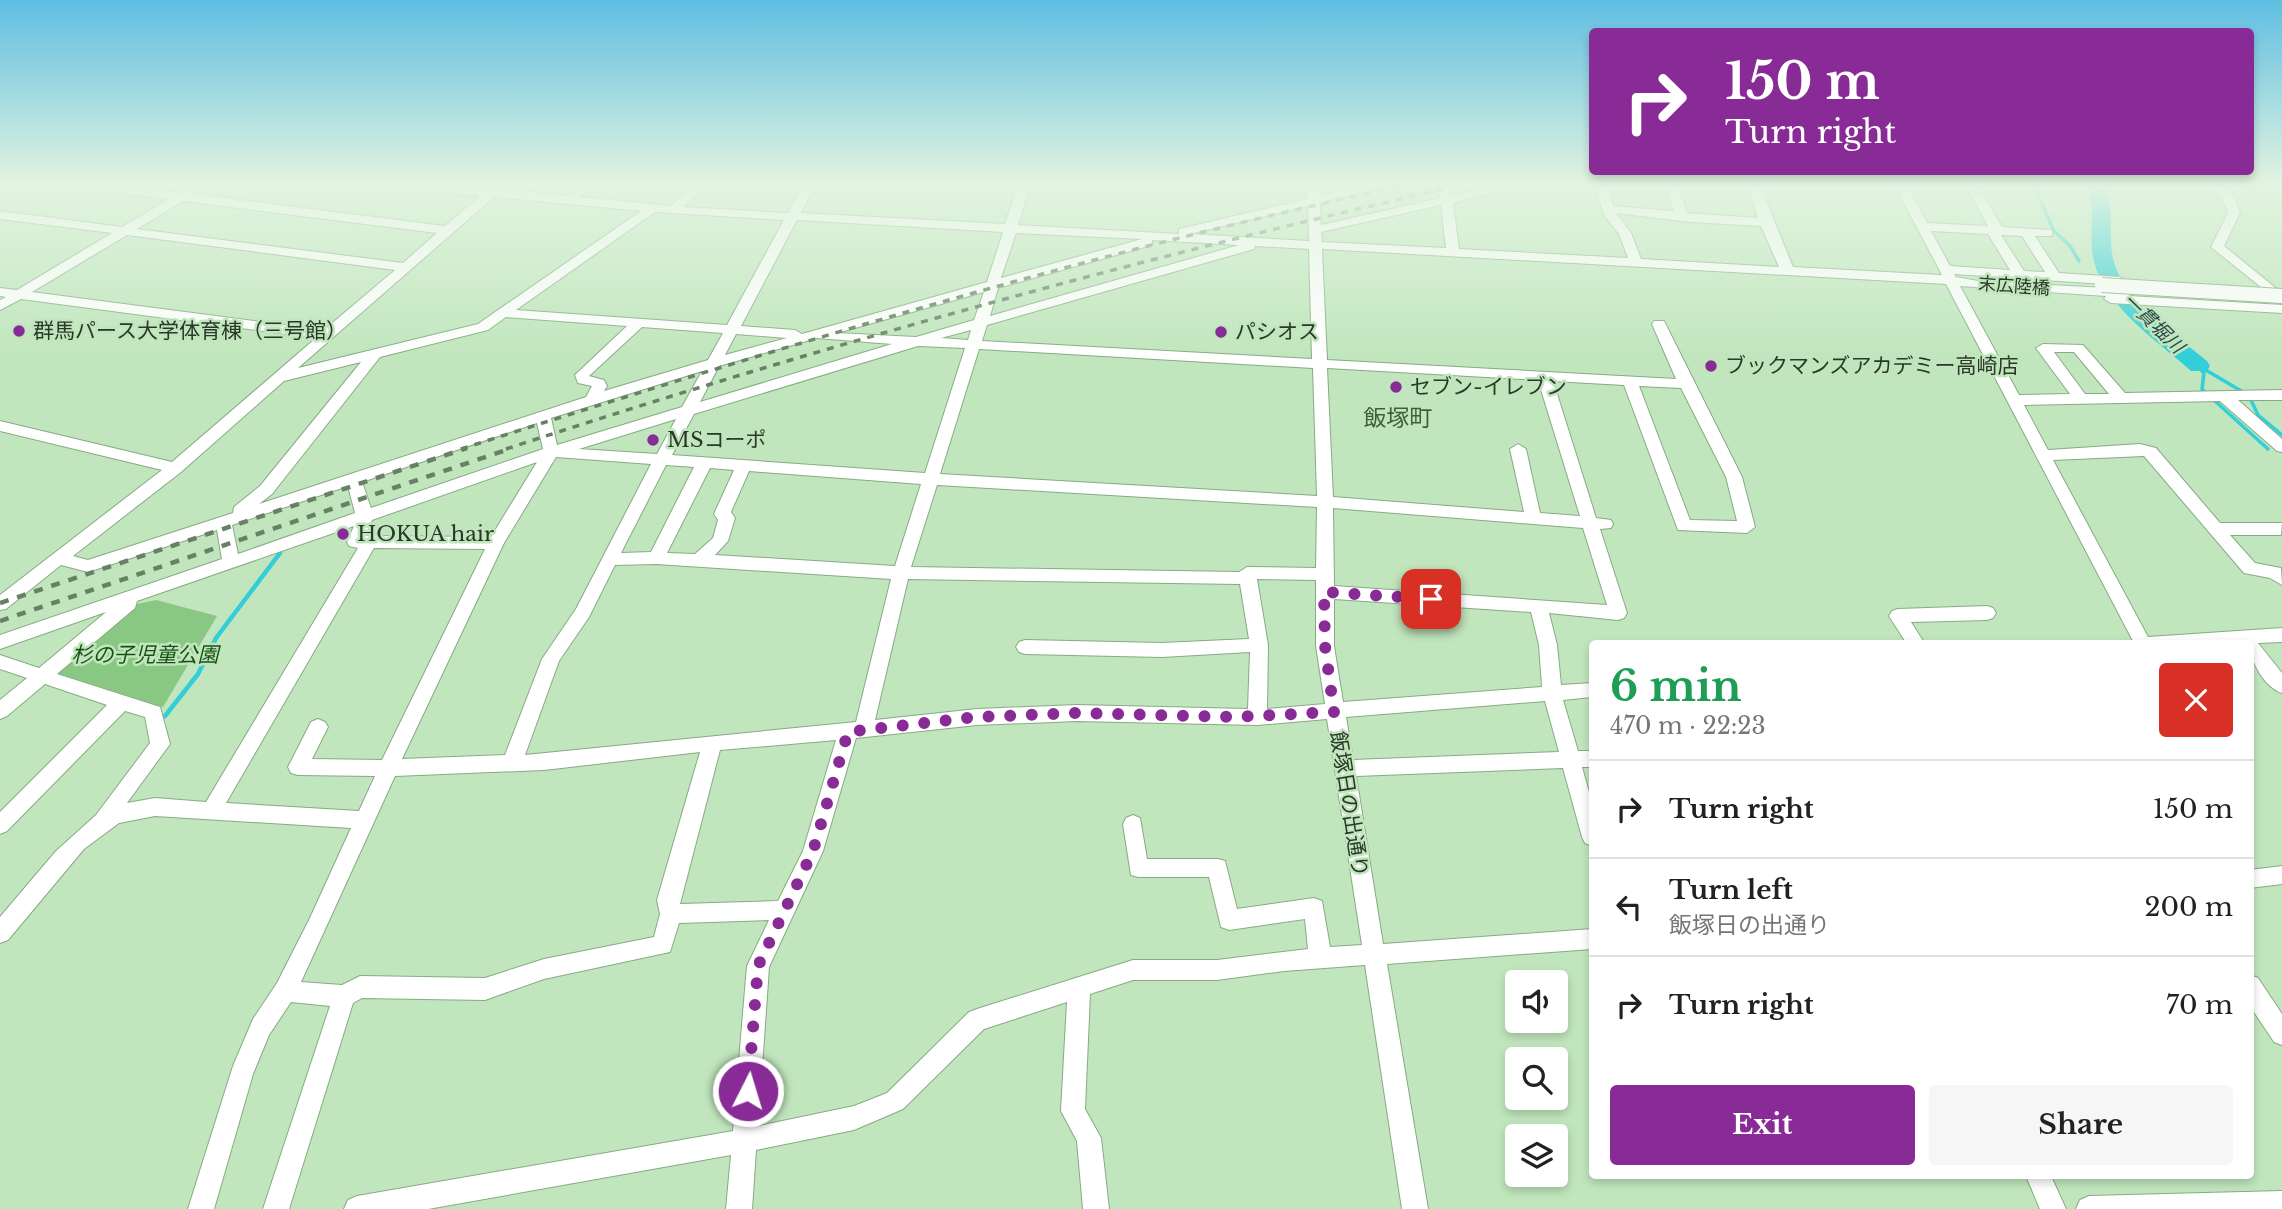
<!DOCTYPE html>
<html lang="en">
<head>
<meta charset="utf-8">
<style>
	body { margin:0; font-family:"Libre Baskerville","Noto Sans JP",serif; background:#f6f6f6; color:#222; height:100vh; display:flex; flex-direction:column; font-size:26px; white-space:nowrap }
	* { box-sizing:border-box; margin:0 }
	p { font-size:23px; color:#767676 }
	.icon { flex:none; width:38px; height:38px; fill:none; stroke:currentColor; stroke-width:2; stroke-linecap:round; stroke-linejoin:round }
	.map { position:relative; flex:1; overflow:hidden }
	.sheet { position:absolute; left:1589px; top:640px; width:665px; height:539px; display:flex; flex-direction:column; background:#fff; border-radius:7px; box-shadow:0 4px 10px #0003 }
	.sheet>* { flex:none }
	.hud { position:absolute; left:1589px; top:28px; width:665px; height:147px; border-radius:7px; box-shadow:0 4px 10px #0003; background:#892b96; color:#fff; overflow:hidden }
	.buttons { position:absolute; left:1505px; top:970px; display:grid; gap:14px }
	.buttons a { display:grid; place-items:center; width:63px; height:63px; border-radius:7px; background:#fff; box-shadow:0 4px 10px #0003; font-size:35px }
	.pin { position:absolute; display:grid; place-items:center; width:60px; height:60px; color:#fff; margin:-30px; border-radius:14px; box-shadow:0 4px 10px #0006 }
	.me { position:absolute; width:77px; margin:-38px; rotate:5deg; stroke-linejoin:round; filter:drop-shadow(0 0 5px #0008) }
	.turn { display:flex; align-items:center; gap:24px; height:147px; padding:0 21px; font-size:32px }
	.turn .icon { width:91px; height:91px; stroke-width:2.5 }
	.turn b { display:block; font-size:49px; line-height:60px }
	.round { display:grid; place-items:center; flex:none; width:74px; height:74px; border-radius:7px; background:#f6f6f6 }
	.overview { display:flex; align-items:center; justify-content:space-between; height:119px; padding:0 21px }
	h1 { font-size:42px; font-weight:700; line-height:52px; color:#1e9e55 }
	.cta { display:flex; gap:14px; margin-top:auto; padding:14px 21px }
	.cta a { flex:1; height:80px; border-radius:7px; background:#892b96; color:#fff; font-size:28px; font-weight:700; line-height:80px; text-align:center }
	.cta a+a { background:#f6f6f6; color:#222 }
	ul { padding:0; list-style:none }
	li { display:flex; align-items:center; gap:21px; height:98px; padding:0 21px; border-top:2px solid #e0e0e0 }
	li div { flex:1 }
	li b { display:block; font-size:26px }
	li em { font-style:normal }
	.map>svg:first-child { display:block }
</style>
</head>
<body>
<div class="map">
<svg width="2282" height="1209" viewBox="0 0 2282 1209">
	<rect width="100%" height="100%" fill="#c1e6bd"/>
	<path fill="#89c883" d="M156 600 217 616 163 707 57 673 137 604Z"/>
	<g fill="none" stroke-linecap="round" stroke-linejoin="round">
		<g stroke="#32ced9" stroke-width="3.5">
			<path d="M2034 186 2054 231 2070 246 2079 261"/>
			<path d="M2199 366 2243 392"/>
			<path d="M2201 370 2204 373 2202 389 2207 394"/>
			<path d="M2251 400 2258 415 2282 435"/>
			<path d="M2215 401 2268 449"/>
		</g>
		<path stroke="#32ced9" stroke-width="4.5" d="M165 716 198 674 216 638 280 553"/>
		<path fill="#32ced9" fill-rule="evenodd" d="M2088 186H2106C2115 212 2107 237 2114 262 2126 305 2175 334 2207 361L2210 366 2207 371H2191C2158 341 2106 308 2094 262 2088 237 2096 212 2088 186Z"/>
		<g stroke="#87aa84" stroke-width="2">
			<g id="minor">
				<path d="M91 186H128L179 193 190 186H205L194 194 445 226 480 196 418 190 412 186 493 187 567 196 577 186H590L580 197 671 206 691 186H704L684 207 788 213 803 186H815L801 213 1005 224 1018 186H1030L1018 225 1179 234V229L1307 199V186H1319L1320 196 1362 186H1384L1320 203 1321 225 1440 198 1439 186H1451L1452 195 1494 186H1517L1453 203 1459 249 1628 258 1619 234 1604 215 1595 186H1607L1613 206 1674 211 1666 186H1678L1687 213 1758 218 1748 186H1760L1793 267 1942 275 1895 186H1907L1927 223 1988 226 1966 186H1978L2002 227 2052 230V236H2035L2059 273 2120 277 2127 281 2120 285 1954 274 1956 277 1978 281 2125 289 2132 293 2129 296 2282 305V313L2111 303 2104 299 2106 296 1960 286 2019 395 2070 394 2036 348 2043 344 2083 345 2125 393 2282 390V400H2238L2282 439V452L2277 451 2220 401 2024 405 2048 450 2140 444 2156 448 2220 523H2282L2281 535H2230L2255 563 2281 568 2282 585 2270 578 2244 573 2144 456 2053 460 2148 637 2282 628V642L2258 643 2282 673V693C2264 687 2250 661 2250 644H2131L2133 641 1946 284 1322 249 1327 360 1676 379 1652 324 1654 321H1664L1742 477 1755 527 1747 533 1678 530 1624 385 1553 381 1596 518 1611 520 1613 524 1611 528 1600 529 1627 613 1624 618 1618 620 1549 613 1557 645 1561 685 1592 683V697L1563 700 1578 751H1592V767H1582L1592 803V846L1585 843 1582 837 1563 768 1356 776 1383 944 1592 929V949L1387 964 1428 1209H1402L1365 965 1284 971 1217 980H1133L1090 994 1085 1109 1101 1138 1109 1209H1083L1077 1141 1061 1111 1067 1002 984 1029 903 1109 854 1130 756 1150 752 1209H726L731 1155 428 1209H344L348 1200 357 1196 733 1131 747 966 769 920 679 923 670 952 544 979 485 1000 362 998 353 1003 289 1209H263L330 1006 291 1002 269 1035 253 1074 214 1209H188L233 1066 253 1019 277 983 310 918 351 828 155 816 119 823 84 849 8 940 0 943V917L56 851 96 815 150 743 145 717 125 711 7 831 0 834V812L107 705 45 684 7 716 0 719V700L27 678 0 669V655L39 668 106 612 0 649V635L222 559 217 530 88 572 61 565 6 609 0 610V595L162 470 0 431V421L172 462 316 338 21 299 0 310V300L6 297 0 296V288L17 290 112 233 0 219V211L122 227 169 199 97 190ZM494 197 641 211 478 324 298 368ZM183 201 437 233 403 263 137 229ZM1441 205 1446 248 1322 242 1321 232ZM1308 206 1309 241 1190 234ZM655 212 784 220 727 325 516 310ZM1616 213 1690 222 1761 226 1779 267 1641 259 1631 233ZM797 220 1003 232 987 282 802 334 795 330 741 326ZM1931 231 1988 234 2010 270 1950 266ZM1016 233 1142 239 1001 278ZM127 235 395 270 324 330 32 292ZM2001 235 2022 236 2045 272 2024 271ZM1152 240 1239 245 990 316 998 288 1152 245ZM1255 246 1309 249 1312 359 982 341 987 325 1254 249ZM984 292 974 320 916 337 837 333ZM506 317 627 326 575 375 578 383 592 386 586 397 259 504 272 494 380 357 488 330ZM642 327 723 333 708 360 604 391 607 386 604 380 589 376ZM971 330 968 340 941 338ZM736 334 787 338 725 355ZM817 338 892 344 700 402 719 366ZM918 346 965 348 925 473 672 455 694 414ZM979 349 1313 368 1317 496 940 474ZM2054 352H2074L2109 394H2085ZM361 362 260 486 234 507 233 513 88 560 73 556 181 472 284 381ZM1327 368 1538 380 1580 516 1540 513 1526 449 1518 444 1510 449 1524 512 1333 497ZM702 371 682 407 557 445 551 418ZM1639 386 1681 388 1726 477 1737 521 1690 520ZM676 419 657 454 579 449ZM537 423 543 449 371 508 362 482ZM556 457 651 464 576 609 542 659 505 755 402 759 504 543ZM537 462 491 537 366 536 372 520ZM666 465 694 467 651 552 621 553ZM710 468 734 470 714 514 718 520 713 538 695 554 667 553ZM749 471 921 484 895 566 715 555 728 541 735 518 731 512ZM937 485 1317 507 1316 568 1247 567 1239 572 911 567ZM348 486 355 513 238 554 232 525ZM1333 508 1583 528 1607 605 1334 586ZM354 526 347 542 349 546 358 548 206 802 155 798 127 803 170 744 160 707 57 674 135 608 137 601ZM374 548 485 549 382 760 312 759 328 727 325 722 318 719 311 722 288 767 291 773 298 775 375 776 359 811 226 803ZM656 564 891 579 856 722 525 755 559 661 589 617 615 565ZM908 579 1240 584 1249 639 1162 643 1025 640 1019 642 1016 647 1019 652 1025 654 1162 657 1250 652 1248 709 1077 705 977 709 875 720ZM1257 579 1316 580V646L1325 704 1267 709 1268 645ZM1334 599 1531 612 1539 645 1542 687 1343 702 1334 646ZM1545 701 1559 752 1353 760 1346 717ZM1327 719 1362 945 1330 947 1322 901 1314 898 1237 909 1225 861 1218 859H1147L1140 818 1133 815 1126 818 1123 824 1131 875 1138 877H1209L1221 927 1229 930 1305 919 1308 949 1217 960H1133L977 1009 969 1012 887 1093 854 1106 758 1126 769 967 823 851 856 738 977 725 1077 721 1257 725ZM836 740 803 851 778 901 680 904 720 750ZM700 752 657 900 660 914 654 937 544 959 485 978 360 976 342 985 301 982 395 776 544 770Z"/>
				<path d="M2211 186H2224L2235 198 2240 213 2224 246 2282 293V304L2211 247 2228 213 2223 199Z"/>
				<path d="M1987 606 1993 608 1996 613 1993 618 1987 620 1911 622 1925 644H1907L1889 616 1892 611 1898 609Z"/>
				<path d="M2282 866V884L2250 888V870Z"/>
				<path d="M2250 975 2258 978 2282 1014V1045L2274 1042 2250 1006Z"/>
				<path d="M2026 1176H2051L2066 1209H2040Z"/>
				<path d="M2282 1191V1209H2076L2080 1200 2089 1196Z"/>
			</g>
		</g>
		<use href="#minor" fill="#fff" fill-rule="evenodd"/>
		<g stroke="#688066" stroke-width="3.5" stroke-dasharray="7 7" stroke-linecap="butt">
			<path d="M461 449C771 350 1083 254 1402 186"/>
			<path d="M506 449C819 346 1136 259 1457 186"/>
		</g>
		<g stroke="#688066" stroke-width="4.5" stroke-dasharray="9 9" stroke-linecap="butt">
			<path d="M0 603 467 448"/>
			<path d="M0 621 512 448"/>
		</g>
		<g stroke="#87aa84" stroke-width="16" stroke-linecap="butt">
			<path id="minor-bridge" d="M2102 285 2282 296"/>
		</g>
		<use href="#minor-bridge" stroke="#fff" stroke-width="14"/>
	</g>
	<linearGradient id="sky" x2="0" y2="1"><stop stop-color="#5fbee2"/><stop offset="0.52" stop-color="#e3f4e1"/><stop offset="1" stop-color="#e3f4e1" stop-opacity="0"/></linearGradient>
	<rect width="2282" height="355" fill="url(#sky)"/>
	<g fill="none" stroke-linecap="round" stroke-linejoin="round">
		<path stroke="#892b96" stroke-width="12" stroke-dasharray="0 21.6" d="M748 1091 758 966 813 851 848 732 976 717 1077 713 1233 717 1334 712 1325 646 1324 592 1431 599"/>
	</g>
	<g fill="#892b96" stroke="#c1e6bd" stroke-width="2.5">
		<circle cx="19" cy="331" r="7"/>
		<circle cx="1221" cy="332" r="7"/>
		<circle cx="1711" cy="366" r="7"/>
		<circle cx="1396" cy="387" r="7"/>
		<circle cx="653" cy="440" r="7"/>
		<circle cx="343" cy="534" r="7"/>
	</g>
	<g text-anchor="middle" stroke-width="5" stroke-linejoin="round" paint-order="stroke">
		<g font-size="18" fill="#293828" stroke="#c1e6bd">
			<text transform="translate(2014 286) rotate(4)" y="6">末広陸橋</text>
		</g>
		<g font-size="19" font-style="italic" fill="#2c4a4d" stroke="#c1e6bd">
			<text transform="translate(2154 323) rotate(44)" y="7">一貫堀川</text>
		</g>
		<g font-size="21" fill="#293828" stroke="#c1e6bd" text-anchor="start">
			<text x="33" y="338">群馬パース大学体育棟（三号館）</text>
			<text x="1235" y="339">パシオス</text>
			<text x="1725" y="373">ブックマンズアカデミー高崎店</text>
			<text x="1410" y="394">セブン-イレブン</text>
			<text x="667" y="447">MSコーポ</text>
			<text x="357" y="541">HOKUA hair</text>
		</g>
		<g font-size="21" font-style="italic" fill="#175214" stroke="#c1e6bd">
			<text x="145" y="662">杉の子児童公園</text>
		</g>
		<g font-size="21" fill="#293828" stroke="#c1e6bd">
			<text transform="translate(1349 804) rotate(81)" y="7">飯塚日の出通り</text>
		</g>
		<g font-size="23" fill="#3f5f3c" stroke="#c1e6bd">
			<text x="1398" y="426">飯塚町</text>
		</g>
	</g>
</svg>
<div class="buttons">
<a><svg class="icon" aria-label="sound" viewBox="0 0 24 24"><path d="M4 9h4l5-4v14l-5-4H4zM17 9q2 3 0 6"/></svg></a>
<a><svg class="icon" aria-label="search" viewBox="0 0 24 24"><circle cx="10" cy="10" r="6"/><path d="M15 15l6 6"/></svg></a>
<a><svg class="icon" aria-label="layers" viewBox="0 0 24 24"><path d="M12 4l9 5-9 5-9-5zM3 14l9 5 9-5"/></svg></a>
</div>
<div class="pin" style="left:1431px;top:599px;background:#d93025"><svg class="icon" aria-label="arrive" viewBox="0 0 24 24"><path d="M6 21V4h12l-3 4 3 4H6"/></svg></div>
<svg class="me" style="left:748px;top:1091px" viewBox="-20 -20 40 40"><circle r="17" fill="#892b96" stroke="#fff" stroke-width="3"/><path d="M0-11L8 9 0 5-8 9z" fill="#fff"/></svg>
<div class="hud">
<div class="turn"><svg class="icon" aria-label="right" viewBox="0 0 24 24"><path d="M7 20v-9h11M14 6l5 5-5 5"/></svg><div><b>150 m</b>Turn right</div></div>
</div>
<section class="sheet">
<div class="overview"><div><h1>6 min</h1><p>470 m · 22:23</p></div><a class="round" style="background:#d93025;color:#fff"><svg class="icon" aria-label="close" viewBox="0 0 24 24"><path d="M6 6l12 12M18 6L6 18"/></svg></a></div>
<ul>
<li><svg class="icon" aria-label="right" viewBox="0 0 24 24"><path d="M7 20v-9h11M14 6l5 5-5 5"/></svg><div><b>Turn right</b></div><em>150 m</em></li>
<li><svg class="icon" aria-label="left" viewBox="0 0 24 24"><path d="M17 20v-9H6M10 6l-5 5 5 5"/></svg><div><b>Turn left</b><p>飯塚日の出通り</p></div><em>200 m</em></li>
<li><svg class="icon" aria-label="right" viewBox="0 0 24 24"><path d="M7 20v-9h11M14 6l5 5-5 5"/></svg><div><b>Turn right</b></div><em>70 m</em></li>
</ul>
<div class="cta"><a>Exit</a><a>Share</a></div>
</section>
</div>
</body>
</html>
